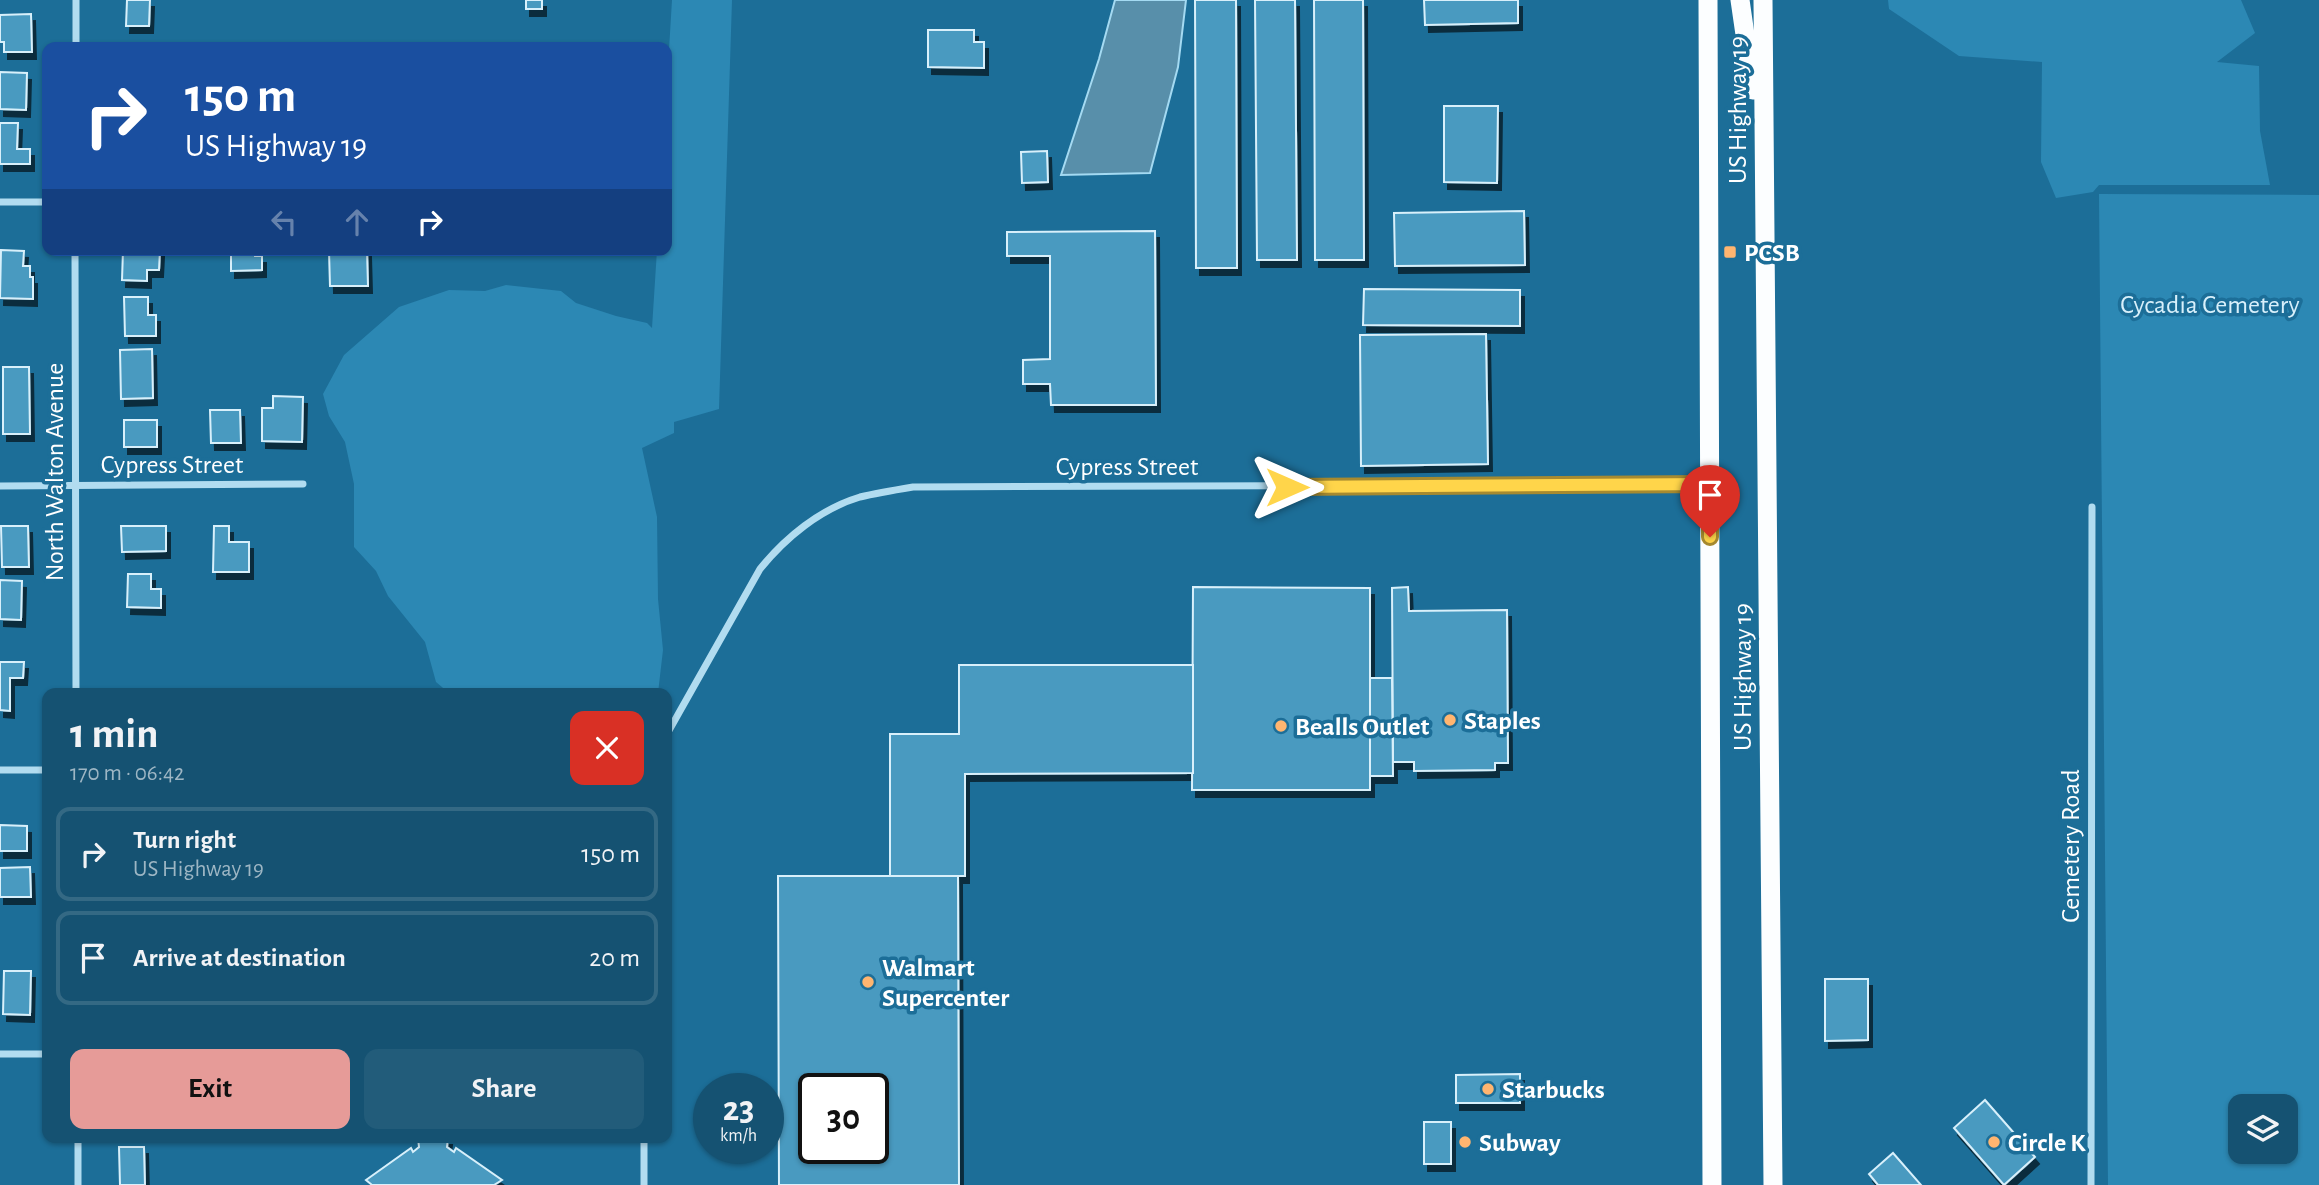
<!DOCTYPE html>
<html lang="en">
<head>
<meta charset="utf-8">
<style>
	body { margin:0; font-family:"Alegreya Sans",sans-serif; background:#225c7a; color:#f1f3f6; height:100vh; display:flex; flex-direction:column; font-size:26px; white-space:nowrap }
	* { box-sizing:border-box; margin:0 }
	p { font-size:23px; color:#9db6c4 }
	.icon { flex:none; width:38px; height:38px; fill:none; stroke:currentColor; stroke-width:2; stroke-linecap:round; stroke-linejoin:round }
	.map { position:relative; flex:1; overflow:hidden }
	.details { position:absolute; left:42px; top:688px; width:630px; height:455px; display:flex; flex-direction:column; background:#155272; border-radius:14px; box-shadow:0 2px 5px #0004 }
	.details>* { flex:none }
	.top-card { position:absolute; left:42px; top:42px; width:630px; height:214px; border-radius:14px; box-shadow:0 2px 5px #0004; background:#1a4fa0; color:#fff; overflow:hidden }
	.controls { position:absolute; left:2228px; top:1094px; display:grid; gap:14px }
	.controls a { display:grid; place-items:center; width:70px; height:70px; border-radius:14px; background:#155272; box-shadow:0 2px 5px #0004; font-size:35px }
	.speed { position:absolute; left:693px; top:1073px; display:flex; gap:14px; font-size:35px; font-weight:700; text-align:center }
	.speed>* { display:grid; place-content:center; width:91px; height:91px; border-radius:50%; background:#155272; box-shadow:0 2px 5px #0004; line-height:1 }
	.speed small { font-size:18px; font-weight:400 }
	.speed .limit { border:4px solid #111; border-radius:10px; background:#fff; color:#111 }
	.pin { position:absolute; display:grid; place-items:center; width:60px; height:60px; color:#fff; margin:-72px -30px; border-radius:50% 50% 50% 0; rotate:-45deg; box-shadow:0 0 7px #0007 }
	.pin .icon { rotate:45deg }
	.me { position:absolute; width:77px; margin:-38px; rotate:90deg; stroke-linejoin:round; filter:drop-shadow(0 0 5px #0008) }
	.turn { display:flex; align-items:center; gap:24px; height:147px; padding:0 28px; font-size:32px }
	.turn .icon { width:91px; height:91px; stroke-width:2.5 }
	.turn b { display:block; font-size:49px; line-height:60px }
	.lanes { display:flex; align-items:center; height:66px; padding:0 28px; background:#0003; justify-content:center; gap:35px; direction:ltr }
	.lanes .off { opacity:.35 }
	.round { display:grid; place-items:center; flex:none; width:74px; height:74px; border-radius:14px; background:#225c7a }
	.summary { display:flex; align-items:center; justify-content:space-between; height:119px; padding:0 28px }
	h1 { font-size:42px; font-weight:700; line-height:52px }
	.action { display:flex; gap:14px; margin-top:auto; padding:14px 28px }
	.action a { flex:1; height:80px; border-radius:14px; background:#e69b98; color:#111; font-size:28px; font-weight:700; line-height:80px; text-align:center }
	.action a+a { background:#225c7a; color:#f1f3f6 }
	ul { padding:0; list-style:none }
	li { display:flex; align-items:center; gap:21px; height:94px; margin:0 14px 10px; padding:0 14px; border:4px solid #346984; border-radius:14px }
	li div { flex:1 }
	li b { display:block; font-size:26px }
	li em { font-style:normal }
	.map>svg:first-child { display:block }
</style>
</head>
<body>
<div class="map">
<svg width="2319" height="1185" viewBox="0 0 2319 1185">
	<defs>
		<filter id="shadow"><feDropShadow dx="4" dy="7" stdDeviation="0" flood-color="#0009"/></filter>
	</defs>
	<rect width="100%" height="100%" fill="#1c6e98"/>
	<g fill="#2c88b4" fill-rule="evenodd">
		<path d="M672 0H732L719 409 674 422V433L642 448 657 517 658 599 663 650 658 693H449L436 682 425 642 388 596 376 571 354 547V484L345 442 329 416 323 394 344 355 399 307 449 290 485 291 506 285 561 291 576 303 616 316 647 323 652 328 657 250H667V83Z"/>
		<path d="M1888 0H2241L2255 33 2217 62 2259 66 2260 131 2270 185H2099L2093 192 2056 198 2041 162 2042 62 1959 56 1889 9Z"/>
		<path d="M2099 194 2319 195V1185H2108ZM2240 1106H2286V1152H2240Z"/>
	</g>
	<path fill="#588faa" stroke="#a4daf2" stroke-width="2" d="M1115 0H1186L1178 67 1150 173 1061 175 1099 59Z"/>
	<g fill="#499ac0" stroke="#d8f0fb" stroke-width="2" fill-rule="evenodd" filter="url(#shadow)">
		<path d="M127 0H150L149 26H126Z"/>
		<rect x="526" y="0" width="16" height="9"/>
		<path d="M1195 0H1236L1237 268H1196Z"/>
		<path d="M1255 0H1295L1297 260H1257Z"/>
		<path d="M1314 0H1363L1364 260H1315Z"/>
		<path d="M1424 0H1518V23L1425 25Z"/>
		<path d="M31 14 32 52H4V42H0V15Z"/>
		<path d="M928 30H974V42H984V68L928 67Z"/>
		<path d="M0 72 27 73 26 110 0 109Z"/>
		<path d="M1444 106H1498L1497 183 1444 182Z"/>
		<path d="M0 123H18L17 149H30V164H0Z"/>
		<path d="M1047 151 1048 182 1022 183 1021 152Z"/>
		<path d="M1524 211 1525 265 1395 266 1394 213Z"/>
		<path d="M1155 231 1156 405H1051L1050 384H1023V360L1050 359V256H1007V232Z"/>
		<path d="M1 250 24 251 23 266H30V277H33V299L0 298Z"/>
		<path d="M123 250H160L159 270H147V281L122 280Z"/>
		<path d="M231 250H254L255 256H262V270L231 271Z"/>
		<path d="M367 250 368 286H330L329 251Z"/>
		<path d="M1364 289 1520 290V326L1363 325Z"/>
		<path d="M124 297H148V315H156V336H125Z"/>
		<path d="M1486 334 1488 464 1361 466 1360 335Z"/>
		<path d="M152 349 153 398 121 399 120 350Z"/>
		<path d="M3 367H29L30 434H3Z"/>
		<path d="M273 396 303 397 302 442 262 441V408H273Z"/>
		<path d="M210 410H240L241 443H211Z"/>
		<rect x="124" y="420" width="33" height="27"/>
		<path d="M1 526H28L29 567H2Z"/>
		<path d="M121 526H166V551L122 552Z"/>
		<path d="M214 526H229V542H249V572H213Z"/>
		<path d="M128 574H151V589H161V608L127 607Z"/>
		<path d="M0 580 22 581 21 620 0 619Z"/>
		<path d="M1193 587 1370 588V790H1192Z"/>
		<path d="M1408 587 1409 611 1507 610 1508 763H1495V770L1414 771V762H1393L1392 588Z"/>
		<path d="M0 662H24L23 678H10V711L0 710Z"/>
		<path d="M959 665H1193V773L965 774V876H890V734H959Z"/>
		<path d="M1370 678H1392L1393 776H1370Z"/>
		<path d="M0 825 27 826V851H0Z"/>
		<path d="M30 867 31 897H0V868Z"/>
		<path d="M778 876H958L959 1185H779ZM814 1088H873V1148H814Z"/>
		<path d="M4 971H31L30 1015 3 1014Z"/>
		<path d="M1825 979H1868V1040L1825 1041Z"/>
		<path d="M1520 1074V1103H1456V1075Z"/>
		<path d="M1985 1100 2035 1157 2004 1185 1954 1128Z"/>
		<rect x="1424" y="1122" width="27" height="42"/>
		<path d="M418 1138H448L447 1147 454 1152 456 1148 502 1180 494 1185H372L366 1180 411 1148 413 1152 419 1147Z"/>
		<path d="M119 1147H144L145 1185H120Z"/>
		<path d="M1893 1153 1921 1185H1878L1869 1174Z"/>
	</g>
	<g fill="none" stroke-linecap="round" stroke-linejoin="round">
		<g stroke="#b1dcf0" stroke-width="7">
			<path d="M76 47V0"/>
			<path d="M0 202H47"/>
			<path d="M75 250 76 693"/>
			<path d="M0 486 303 484"/>
			<path d="M667 734 760 569C785 538 820 509 860 497 877 493 895 490 913 487L1709 484"/>
			<path d="M0 770H47"/>
			<path d="M0 1054H47"/>
			<path d="M78 1138V1185"/>
			<path d="M644 1138V1185"/>
			<path d="M2091 1185 2092 507"/>
		</g>
		<g stroke="#fcfeff" stroke-width="19">
			<path d="M1708 0 1712 1185"/>
			<path d="M1740 0 1753 90"/>
			<path d="M1763 0 1773 1185"/>
		</g>
	</g>
	<g fill="none" stroke-linecap="round" stroke-linejoin="round">
		<g stroke="#a68a30" stroke-width="18">
			<path id="route" d="M1287 487 1710 484V537"/>
		</g>
		<use href="#route" stroke="#ffd54a" stroke-width="12"/>
	</g>
	<g fill="#ffb570" stroke="#1c6e98" stroke-width="2.5">
		<rect x="1723" y="245" width="14" height="14" rx="3.5"/>
		<circle cx="1450" cy="720" r="7"/>
		<circle cx="1281" cy="726" r="7"/>
		<circle cx="868" cy="982" r="7"/>
		<circle cx="1488" cy="1089" r="7"/>
		<circle cx="1465" cy="1142" r="7"/>
		<circle cx="1994" cy="1142" r="7"/>
	</g>
	<g text-anchor="middle" stroke-width="7" stroke-linejoin="round" paint-order="stroke">
		<g font-size="26" fill="#fff" stroke="#1c6e98">
			<text transform="translate(1737 110) rotate(-90)" y="9">US Highway 19</text>
			<text x="172" y="473">Cypress Street</text>
			<text x="1127" y="475">Cypress Street</text>
			<text transform="translate(54 472) rotate(-90)" y="9">North Walton Avenue</text>
			<text transform="translate(1742 677) rotate(-90)" y="9">US Highway 19</text>
			<text transform="translate(2070 846) rotate(-90)" y="9">Cemetery Road</text>
		</g>
		<g font-size="26" font-weight="bold" fill="#fff" stroke="#1c6e98" text-anchor="start">
			<text x="1744" y="261">PCSB</text>
			<text x="1464" y="729">Staples</text>
			<text x="1295" y="735">Bealls Outlet</text>
			<text x="882" y="976">Walmart<tspan x="882" dy="30">Supercenter</tspan></text>
			<text x="1502" y="1098">Starbucks</text>
			<text x="1479" y="1151">Subway</text>
			<text x="2008" y="1151">Circle K</text>
		</g>
		<g font-size="26" fill="#d8f0fb" stroke="#1c6e98">
			<text x="2210" y="313">Cycadia Cemetery</text>
		</g>
	</g>
</svg>
<div class="controls">
<a><svg class="icon" aria-label="layers" viewBox="0 0 24 24"><path d="M12 4l9 5-9 5-9-5zM3 14l9 5 9-5"/></svg></a>
</div>
<div class="speed"><div>23<small>km/h</small></div><div class="limit">30</div></div>
<div class="pin" style="left:1710px;top:537px;background:#d93025"><svg class="icon" aria-label="arrive" viewBox="0 0 24 24"><path d="M6 21V4h12l-3 4 3 4H6"/></svg></div>
<svg class="me" style="left:1287px;top:487px" viewBox="-20 -20 40 40"><path d="M0-17L14 15 0 8-14 15z" fill="#ffd54a" stroke="#fff" stroke-width="4"/></svg>
<div class="top-card">
<div class="turn"><svg class="icon" aria-label="right" viewBox="0 0 24 24"><path d="M7 20v-9h11M14 6l5 5-5 5"/></svg><div><b>150 m</b>US Highway 19</div></div>
<div class="lanes"><svg class="icon off" aria-label="left" viewBox="0 0 24 24"><path d="M17 20v-9H6M10 6l-5 5 5 5"/></svg><svg class="icon off" aria-label="ahead" viewBox="0 0 24 24"><path d="M12 20V5M6 11l6-6 6 6"/></svg><svg class="icon" aria-label="right" viewBox="0 0 24 24"><path d="M7 20v-9h11M14 6l5 5-5 5"/></svg></div>
</div>
<section class="details">
<div class="summary"><div><h1>1 min</h1><p>170 m · 06:42</p></div><a class="round" style="background:#d93025;color:#fff"><svg class="icon" aria-label="close" viewBox="0 0 24 24"><path d="M6 6l12 12M18 6L6 18"/></svg></a></div>
<ul>
<li><svg class="icon" aria-label="right" viewBox="0 0 24 24"><path d="M7 20v-9h11M14 6l5 5-5 5"/></svg><div><b>Turn right</b><p>US Highway 19</p></div><em>150 m</em></li>
<li><svg class="icon" aria-label="arrive" viewBox="0 0 24 24"><path d="M6 21V4h12l-3 4 3 4H6"/></svg><div><b>Arrive at destination</b></div><em>20 m</em></li>
</ul>
<div class="action"><a>Exit</a><a>Share</a></div>
</section>
</div>
</body>
</html>
